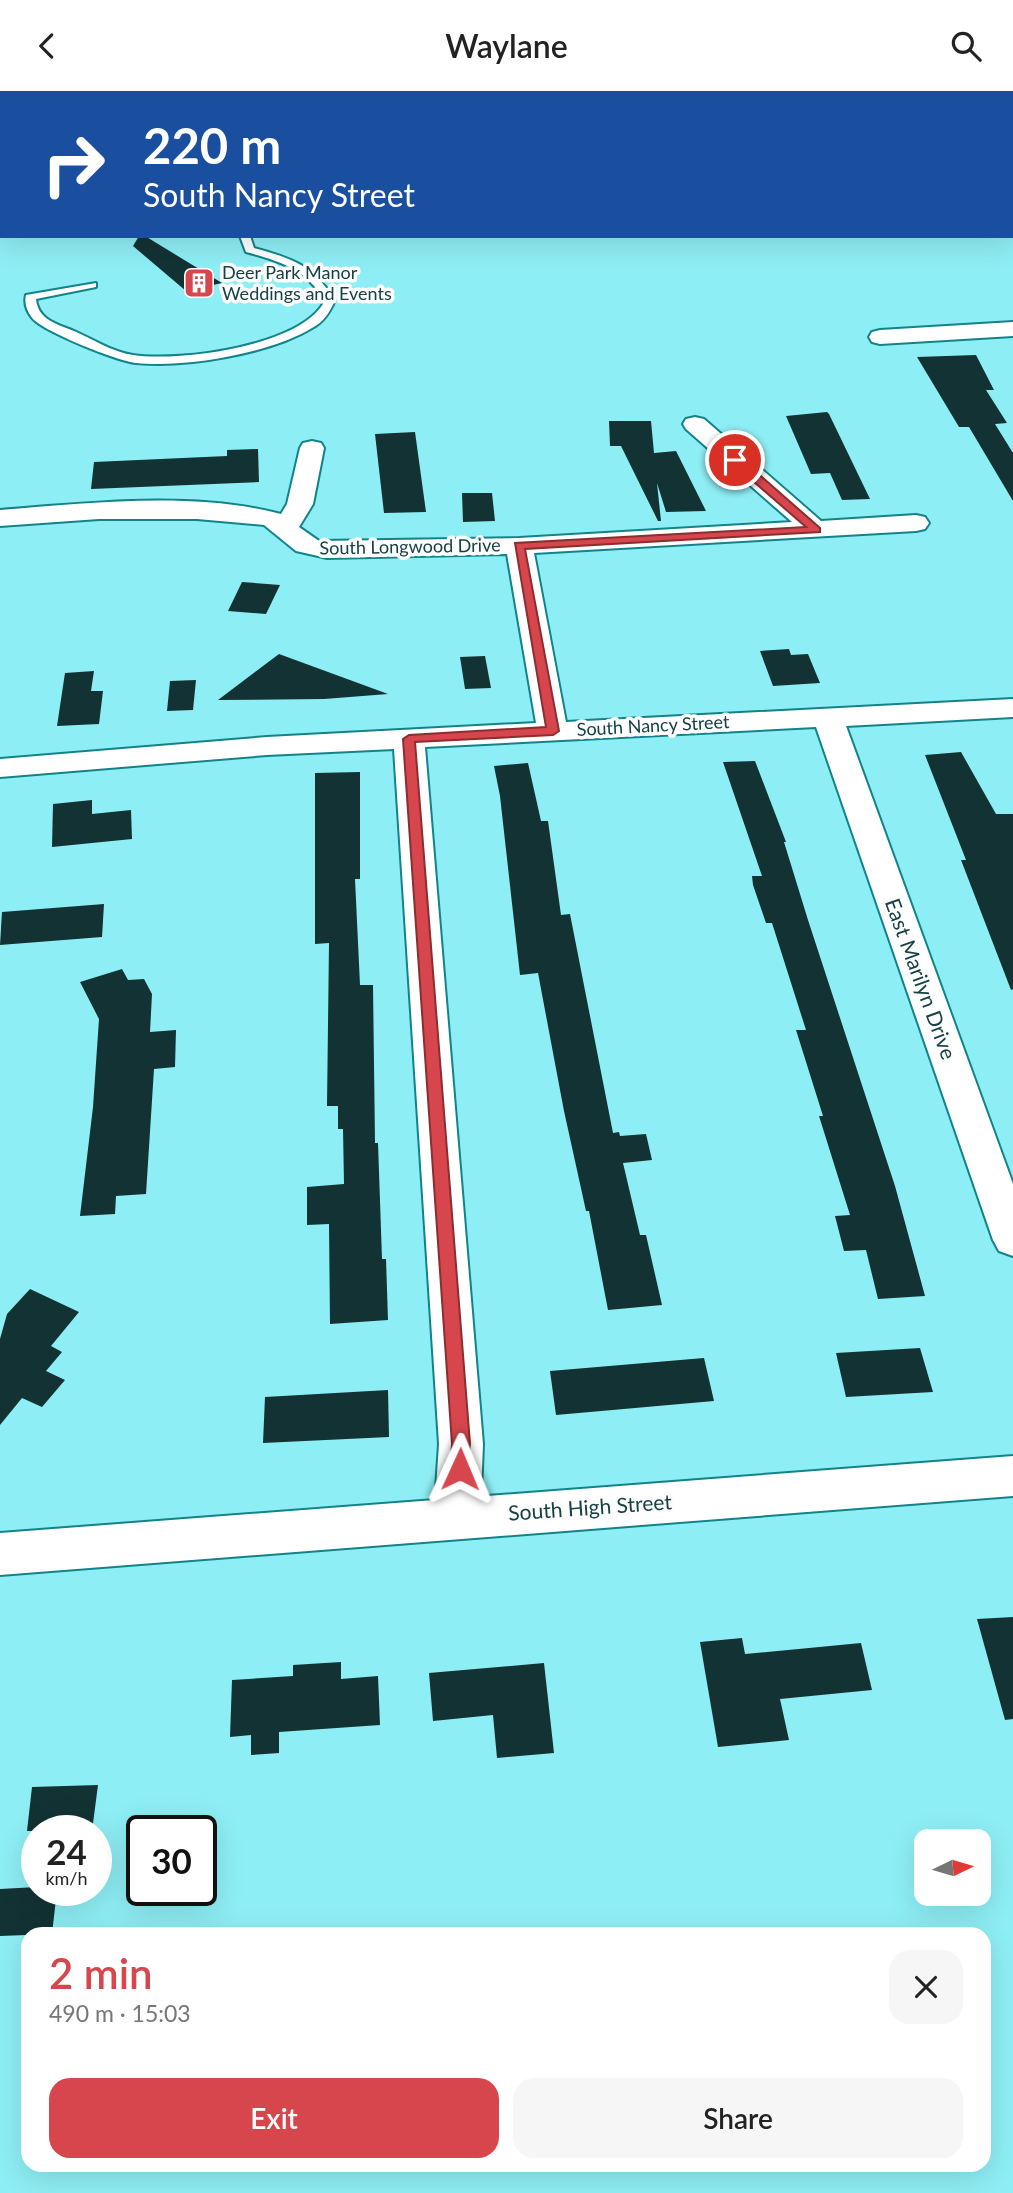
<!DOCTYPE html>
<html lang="en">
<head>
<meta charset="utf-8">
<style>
	body { margin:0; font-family:Lato,sans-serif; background:#f6f6f6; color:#222; height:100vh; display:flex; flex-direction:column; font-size:26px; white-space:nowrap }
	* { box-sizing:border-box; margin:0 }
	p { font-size:23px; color:#767676 }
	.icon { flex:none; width:38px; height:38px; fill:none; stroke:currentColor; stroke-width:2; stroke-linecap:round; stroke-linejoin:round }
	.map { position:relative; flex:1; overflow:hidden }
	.sheet { position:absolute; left:21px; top:1836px; width:970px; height:245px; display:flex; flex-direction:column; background:#fff; border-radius:21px; box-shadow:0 7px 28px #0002 }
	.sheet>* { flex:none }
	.hud { position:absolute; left:0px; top:0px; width:1013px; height:147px; box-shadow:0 7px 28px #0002; background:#1a4fa0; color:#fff; overflow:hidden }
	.needle { width:46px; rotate:85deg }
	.controls { position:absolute; left:914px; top:1738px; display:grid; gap:14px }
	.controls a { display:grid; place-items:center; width:77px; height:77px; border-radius:14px; background:#fff; box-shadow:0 7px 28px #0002; font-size:35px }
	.speed { position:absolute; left:21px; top:1724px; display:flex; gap:14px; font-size:35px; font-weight:700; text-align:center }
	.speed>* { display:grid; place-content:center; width:91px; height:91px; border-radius:50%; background:#fff; box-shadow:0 7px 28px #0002; line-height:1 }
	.speed small { font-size:18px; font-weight:400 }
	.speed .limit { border:4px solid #111; border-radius:10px; background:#fff; color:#111 }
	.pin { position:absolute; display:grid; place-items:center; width:60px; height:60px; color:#fff; margin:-30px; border:4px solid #fff; border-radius:50%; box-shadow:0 2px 7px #0007 }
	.me { position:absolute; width:77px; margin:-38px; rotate:1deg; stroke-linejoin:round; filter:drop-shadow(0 0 5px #0008) }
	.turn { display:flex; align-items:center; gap:24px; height:147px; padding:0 28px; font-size:32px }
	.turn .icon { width:91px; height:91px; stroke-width:2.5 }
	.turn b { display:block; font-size:49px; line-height:60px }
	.round { display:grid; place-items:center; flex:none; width:74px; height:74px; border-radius:21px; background:#f6f6f6 }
	.summary { display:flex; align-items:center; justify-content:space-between; height:119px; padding:0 28px }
	h1 { font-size:42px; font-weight:600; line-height:52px; color:#d6464c }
	.action { display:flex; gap:14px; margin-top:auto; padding:14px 28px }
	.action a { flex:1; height:80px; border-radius:21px; background:#d6464c; color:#fff; font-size:28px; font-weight:600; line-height:80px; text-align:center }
	.action a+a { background:#f6f6f6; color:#222 }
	header { display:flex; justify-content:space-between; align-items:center; height:91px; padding:0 28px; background:#fff; font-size:32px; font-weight:600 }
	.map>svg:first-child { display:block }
</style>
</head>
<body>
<header><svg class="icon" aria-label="back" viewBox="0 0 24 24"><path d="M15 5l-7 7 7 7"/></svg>Waylane<svg class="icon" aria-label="search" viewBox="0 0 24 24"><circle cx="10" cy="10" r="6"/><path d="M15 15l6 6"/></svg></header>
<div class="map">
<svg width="1013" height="2102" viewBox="0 0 1013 2102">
	<rect width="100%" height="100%" fill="#8eeef5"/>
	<path fill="#dda734" d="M0 0H285L2 2 0 92Z"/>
	<g fill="#133234">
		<path d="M139 145H145L222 192 186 200 133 155Z"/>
		<path d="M976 264 994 299H986L1007 332 995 333 1013 362V410L969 336H959L917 266Z"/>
		<path d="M827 321 829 323 870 408 842 409 830 382 811 383 786 325Z"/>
		<path d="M609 330H651L654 362 676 360 706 420 666 421 657 392 661 430H658L621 355H610Z"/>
		<path d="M415 341 426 421 384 422 375 343Z"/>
		<path d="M258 358 259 391 91 398 94 371 227 365V359Z"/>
		<path d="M462 402H492L495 430 463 431Z"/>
		<path d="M242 491 280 494 266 523 228 520Z"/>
		<path d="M789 558 791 564 808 563 820 592 773 595 760 560Z"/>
		<path d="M279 563 388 603 324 608 218 609Z"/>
		<path d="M485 565 491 597 465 598 460 566Z"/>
		<path d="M94 580 91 600H103L99 633 57 635 65 582Z"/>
		<path d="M196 589 193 619 167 620 170 590Z"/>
		<path d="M961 661 996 723H1013V898L1011 899 961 769H966L925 664Z"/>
		<path d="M755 670 786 751H784L808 829 895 1095 925 1205 878 1208 866 1159 844 1160 835 1125 850 1124 819 1025H823L796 939H806L772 832H766L753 794 752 785H762L723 671Z"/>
		<path d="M528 672 541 730H548L561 824 570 823 613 1042 619 1041 620 1045 646 1043 652 1069 623 1072 640 1144H646L662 1214 608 1219 589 1120H586L564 1020 538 882 520 884 500 705 494 675Z"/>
		<path d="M360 681V788H355L360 894H373L375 1052H378L382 1168H386L388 1229 330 1233 329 1133 307 1134V1096L344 1093 343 1038H338V1015H327L329 852 315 853V682Z"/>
		<path d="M92 709V723L131 719 132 748 52 756 53 713Z"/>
		<path d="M104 813 102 846 0 854 2 821Z"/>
		<path d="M122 878 128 889 144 888 152 903 150 941 176 939 175 976 154 978 146 1103 116 1105 115 1123 80 1125 93 1016 99 928 80 891Z"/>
		<path d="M30 1198 79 1221 51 1255 62 1261 46 1280 65 1289 42 1316 22 1307 0 1334V1248L7 1223Z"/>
		<path d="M920 1257 933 1301 846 1306 836 1262Z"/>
		<path d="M704 1267 714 1310 556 1324 550 1280Z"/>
		<path d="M388 1299 389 1346 263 1352 265 1306Z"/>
		<path d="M1013 1526V1628L1005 1629 977 1528Z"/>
		<path d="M742 1547 745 1563 861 1552 872 1599 780 1608 789 1649 718 1656 700 1551Z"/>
		<path d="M341 1571V1588L378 1585 380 1634 279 1641V1662L251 1664V1644L230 1646 232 1589 293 1585V1574Z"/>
		<path d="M544 1572 554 1662 497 1667 493 1624 433 1630 429 1582Z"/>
		<path d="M98 1694 92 1740H27L32 1696Z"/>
		<path d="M37 1796V1799H57L52 1843 0 1845V1798Z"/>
	</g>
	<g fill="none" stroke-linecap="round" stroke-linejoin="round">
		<g stroke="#12838a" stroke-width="4">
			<g id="service">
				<path d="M304 0H312L303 2Z"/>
				<rect x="0" y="111" width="2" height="6"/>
				<path d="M240 145H250L254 157C294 168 312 174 335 209 330 221 324 231 312 237 269 263 185 277 136 272 117 270 45 241 33 228 27 221 24 212 26 204L96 192V196L36 208C38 229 57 233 74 240 93 248 112 261 133 264 179 271 304 255 325 209 305 178 280 170 246 161Z"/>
			</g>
		</g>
		<g stroke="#12838a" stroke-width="4">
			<g id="minor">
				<path d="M731 0H749L750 2H732Z"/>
				<rect x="993" y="0" width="18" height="2"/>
				<path d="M1012 48 1013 49V62L1012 61Z"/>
				<rect x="1012" y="94" width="1" height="12"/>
				<path d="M1013 231V245L880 253 872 251 869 246 872 241 880 239Z"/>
				<path d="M695 326 704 328 821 430 916 424 925 426 929 432 925 438 916 440 534 462 566 631 1013 608V626L846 635 1013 1093V1165L999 1160 993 1149 816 636 425 656 483 1353 480 1427 473 1441 457 1447 441 1441 434 1427 439 1353 394 658 267 664 0 686V668L267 646 536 632 507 463 327 467 296 460 264 434 197 428H99L0 435V419C89 412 194 400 281 423L287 413 300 357 303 352 312 350 321 352 324 357 313 413 299 436 319 450 519 447 792 431 686 338 683 333 686 328Z"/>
			</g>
		</g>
		<g stroke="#12838a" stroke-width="4">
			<path id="tertiary" d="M1013 1365V1405L0 1484V1442Z"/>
		</g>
		<use href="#service" fill="#fff" fill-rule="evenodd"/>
		<use href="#minor" fill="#fff" fill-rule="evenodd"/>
		<use href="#tertiary" fill="#fff" fill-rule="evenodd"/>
	</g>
	<path fill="#d6464c" stroke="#8b2e31" stroke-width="2" d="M731 366H739L820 437V441L525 458 559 640 553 644 415 651 470 1353 466 1383 460 1386 453 1383 450 1378 452 1353 403 648 409 644 546 636 515 452 806 436 731 371Z"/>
	<defs>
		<g id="building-square" transform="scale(1.575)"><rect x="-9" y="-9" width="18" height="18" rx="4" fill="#d6464c" stroke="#fcfdfc"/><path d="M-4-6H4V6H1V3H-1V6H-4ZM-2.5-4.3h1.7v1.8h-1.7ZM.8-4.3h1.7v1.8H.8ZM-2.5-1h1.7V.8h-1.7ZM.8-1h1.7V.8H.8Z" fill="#fff"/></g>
	</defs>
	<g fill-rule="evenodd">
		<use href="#building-square" x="199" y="192"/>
	</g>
	<g text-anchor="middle" stroke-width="7" stroke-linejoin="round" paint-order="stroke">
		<g font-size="18" fill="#174144" stroke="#fcfdfc" text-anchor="start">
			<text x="222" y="188">Deer Park Manor<tspan x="222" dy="21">Weddings and Events</tspan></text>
		</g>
		<g font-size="18" fill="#174144" stroke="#fcfdfc">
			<text transform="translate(410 456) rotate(-1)" y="6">South Longwood Drive</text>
			<text transform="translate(653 635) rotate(-3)" y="6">South Nancy Street</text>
		</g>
		<g font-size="21" fill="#174144" stroke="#fcfdfc">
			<text transform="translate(920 888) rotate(70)" y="7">East Marilyn Drive</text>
			<text transform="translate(590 1417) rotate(-4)" y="7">South High Street</text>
		</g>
	</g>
</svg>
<div class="controls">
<a><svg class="needle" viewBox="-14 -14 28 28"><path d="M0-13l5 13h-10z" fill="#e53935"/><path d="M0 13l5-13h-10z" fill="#767676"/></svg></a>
</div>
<div class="speed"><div>24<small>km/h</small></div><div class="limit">30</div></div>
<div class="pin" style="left:735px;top:369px;background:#d93025"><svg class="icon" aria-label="arrive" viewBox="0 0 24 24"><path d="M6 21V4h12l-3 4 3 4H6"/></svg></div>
<svg class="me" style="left:460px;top:1378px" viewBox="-20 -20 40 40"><path d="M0-17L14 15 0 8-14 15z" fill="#d6464c" stroke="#fff" stroke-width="4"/></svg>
<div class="hud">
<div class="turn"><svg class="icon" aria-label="right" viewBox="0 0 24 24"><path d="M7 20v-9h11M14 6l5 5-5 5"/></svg><div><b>220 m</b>South Nancy Street</div></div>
</div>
<section class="sheet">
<div class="summary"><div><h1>2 min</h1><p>490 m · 15:03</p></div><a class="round"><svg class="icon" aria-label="close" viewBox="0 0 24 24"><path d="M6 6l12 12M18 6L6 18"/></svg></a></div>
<div class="action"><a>Exit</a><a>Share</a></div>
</section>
</div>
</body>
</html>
